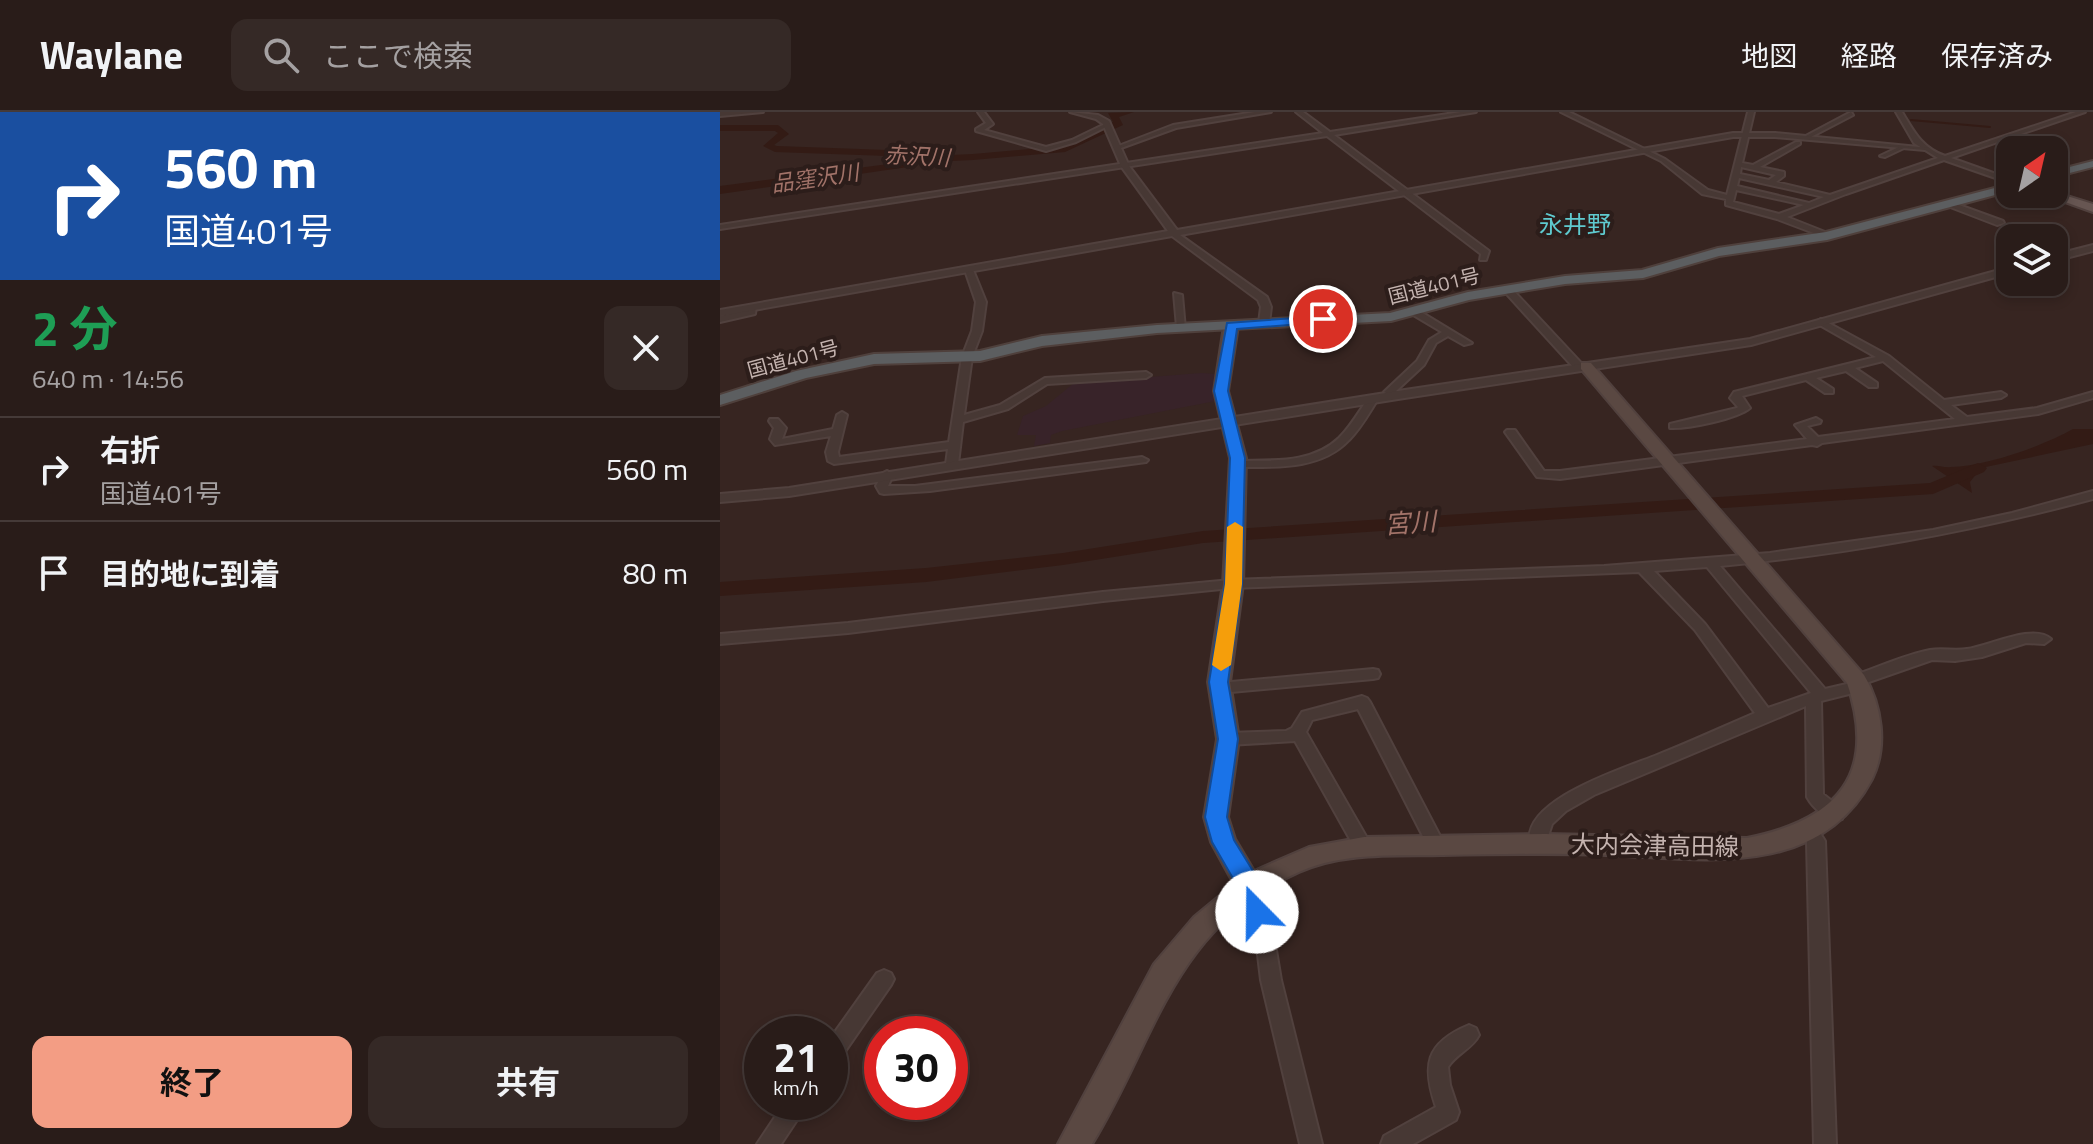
<!DOCTYPE html>
<html lang="ja">
<head>
<meta charset="utf-8">
<style>
	body { margin:0; font-family:"Titillium Web","Noto Sans JP",sans-serif; background:#352926; color:#f1f3f6; height:100vh; display:flex; flex-direction:column; font-size:30px; white-space:nowrap }
	* { box-sizing:border-box; margin:0 }
	p { font-size:26px; color:#a5a1a2 }
	.icon { flex:none; width:44px; height:44px; fill:none; stroke:currentColor; stroke-width:2; stroke-linecap:round; stroke-linejoin:round }
	.map { position:relative; flex:1; overflow:hidden }
	.panel { display:flex; flex-direction:column; background:#291c19; width:720px }
	.panel>* { flex:none }
	.guide { background:#1a4fa0; color:#fff; overflow:hidden }
	.needle { width:52px; rotate:34deg }
	.buttons { position:absolute; left:1276px; top:24px; display:grid; gap:16px }
	.buttons a { display:grid; place-items:center; width:72px; height:72px; border-radius:16px; background:#291c19; box-shadow:0 4px 12px #0003,0 0 0 2px #453a38; font-size:40px }
	.speed { position:absolute; left:24px; top:904px; display:flex; gap:16px; font-size:40px; font-weight:700; text-align:center }
	.speed>* { display:grid; place-content:center; width:104px; height:104px; border-radius:50%; background:#291c19; box-shadow:0 4px 12px #0003,0 0 0 2px #453a38; line-height:1 }
	.speed small { font-size:20px; font-weight:400 }
	.speed .limit { border:12px solid #d22; background:#fff; color:#111 }
	.pin { position:absolute; display:grid; place-items:center; width:68px; height:68px; color:#fff; margin:-34px; border:4px solid #fff; border-radius:50%; box-shadow:0 2px 8px #0007 }
	.me { position:absolute; width:88px; margin:-44px; rotate:338deg; stroke-linejoin:round; filter:drop-shadow(0 0 6px #0008) }
	.turn { display:flex; align-items:center; gap:28px; height:168px; padding:0 32px; font-size:36px }
	.turn .icon { width:104px; height:104px; stroke-width:2.5 }
	.turn b { display:block; font-size:56px; line-height:68px }
	.round { display:grid; place-items:center; flex:none; width:84px; height:84px; border-radius:16px; background:#352926 }
	.overview { display:flex; align-items:center; justify-content:space-between; height:136px; padding:0 32px }
	h1 { font-size:48px; font-weight:700; line-height:60px; color:#1e9e55 }
	.action { display:flex; gap:16px; margin-top:auto; padding:16px 32px }
	.action a { flex:1; height:92px; border-radius:16px; background:#f39d84; color:#111; font-size:32px; font-weight:700; line-height:92px; text-align:center }
	.action a+a { background:#352926; color:#f1f3f6 }
	ul { padding:0; list-style:none }
	li { display:flex; align-items:center; gap:24px; height:104px; padding:0 32px; border-top:2px solid #453a38 }
	li div { flex:1 }
	li b { display:block; font-size:30px }
	li em { font-style:normal }
	header { display:flex; align-items:center; gap:48px; box-sizing:border-box; height:112px; padding:0 40px; background:#291c19; border-bottom:2px solid #453a38 }
	header strong { font-size:38px }
	nav { display:flex; gap:44px; margin-inline-start:auto; font-size:28px }
	.search { width:560px; height:72px; background:#352926; display:flex; align-items:center; gap:20px; box-sizing:border-box; padding:0 28px; border-radius:16px; color:#a5a1a2; font-size:30px }
	main { display:flex; flex:1; min-height:0 }
	.map>svg:first-child { display:block }
</style>
</head>
<body>
<header>
<strong>Waylane</strong>
<div class="search"><svg class="icon" aria-label="search" viewBox="0 0 24 24"><circle cx="10" cy="10" r="6"/><path d="M15 15l6 6"/></svg>ここで検索</div>
<nav><a>地図</a><a>経路</a><a>保存済み</a></nav>
</header>
<main>
<section class="panel">
<div class="guide">
<div class="turn"><svg class="icon" aria-label="right" viewBox="0 0 24 24"><path d="M7 20v-9h11M14 6l5 5-5 5"/></svg><div><b>560 m</b>国道401号</div></div>
</div>
<div class="overview"><div><h1>2 分</h1><p>640 m · 14:56</p></div><a class="round"><svg class="icon" aria-label="close" viewBox="0 0 24 24"><path d="M6 6l12 12M18 6L6 18"/></svg></a></div>
<ul>
<li><svg class="icon" aria-label="right" viewBox="0 0 24 24"><path d="M7 20v-9h11M14 6l5 5-5 5"/></svg><div><b>右折</b><p>国道401号</p></div><em>560 m</em></li>
<li><svg class="icon" aria-label="arrive" viewBox="0 0 24 24"><path d="M6 21V4h12l-3 4 3 4H6"/></svg><div><b>目的地に到着</b></div><em>80 m</em></li>
</ul>
<div class="action"><a>終了</a><a>共有</a></div>
</section>
<div class="map">
<svg width="1373" height="1032" viewBox="0 0 1373 1032">
	<rect width="100%" height="100%" fill="#372521"/>
	<path fill="#382329" d="M481 261 497 262 501 288 342 319 331 323 330 331 314 334 316 323H297L303 304 326 294 354 271Z"/>
	<path fill="#331b15" d="M1353 317H1373V332L1261 356 1250 370 1252 381 1212 354C1219 353 1224 356 1231 355 1266 354 1323 334 1353 317Z"/>
	<g fill="none" stroke-linecap="round" stroke-linejoin="round">
		<path stroke="#331b15" stroke-width="2" d="M1191 8 1270 15"/>
		<g fill="#331b15" fill-rule="evenodd">
			<path d="M414 0 399 5 403 13 345 40 253 48 210 50 168 44 55 40 43 34 58 21 55 19H0V13H58L69 22 54 33 57 34 168 38 210 44 253 42 343 34 393 10 388 1Z"/>
			<path d="M184 50 190 53 188 55 0 82V74Z"/>
			<path d="M1258 351 1267 356 1264 360 1213 382 483 431 343 453 206 470 0 484V470L206 456 343 441 483 419 1210 371Z"/>
		</g>
		<g stroke="#51413e" stroke-width="4">
			<g id="minor">
				<path d="M0 0H43L0 4Z"/>
				<path d="M258 0H264L273 12 264 18 326 35 352 28 385 12 390 13 356 30 326 39 256 19V17L266 11Z"/>
				<path d="M535 0H551L456 16 401 36 396 35 453 13Z"/>
				<path d="M576 0H583L610 20 741 0H756L614 23 769 139 766 148H760L761 142 607 24 0 117V113L603 21Z"/>
				<path d="M841 0H849L945 47 988 78 1007 83 1028 0H1034L1022 51 1033 53 1076 30H1080V32L1040 55 1064 60V64L1056 70 1110 83 1218 46 1194 31 1176 0H1182C1194 20 1202 36 1225 44L1356 0H1365L1231 46 1290 67V71L1224 48 1126 82 1067 105 1110 122V126H1107L1057 107 1006 93V87L982 82 941 49ZM1021 55 1056 63 1049 68 1020 62ZM1019 66 1104 85 1089 91 1017 74ZM1016 78 1084 93 1059 102 1013 90Z"/>
				<path d="M1131 0 1133 3 1087 27 1082 26Z"/>
				<path d="M1181 34 1186 35 1165 45 1160 44Z"/>
				<path d="M1228 89 1283 109 1284 111 1277 113 1225 93 1224 91Z"/>
				<path d="M249 155 253 158 266 190 262 219 252 245 244 303 280 293 325 266 426 260 431 263 426 266 327 272 288 297 243 310 238 352 232 355 226 352 228 337 114 352 108 349 106 340 111 324 55 333 50 327 54 316 49 309 50 307H58L66 316 62 327 113 317 117 303 122 300 127 303 118 340 119 345 229 330 242 245 252 219 256 190 245 158Z"/>
				<path d="M784 175H790L863 253V257H855L784 179Z"/>
				<path d="M454 181 462 183 465 217 457 215Z"/>
				<path d="M30 194H36L35 202 0 210V204L28 198Z"/>
				<path d="M690 197H696L752 231 744 233 728 224 716 231 704 253 676 279 683 283 678 286 664 280 697 249 709 228 722 220 690 201Z"/>
				<path d="M1101 207 1169 244 1224 288 1281 280 1286 283 1281 286 1231 293 1247 305 1317 296 1373 280V286L1318 302 1102 331 1097 334 1092 333 840 367 817 365 785 320 787 318H795L824 359H840L1087 327 1075 313 1096 306 1101 309 1100 311 1087 314 1098 325 1235 307 1163 249 1135 256 1157 271V275H1149L1126 259 1096 266 1113 277V281H1105L1086 268 1022 284 1030 296C1017 307 967 317 950 316V312L1017 296 1018 295 1010 286 1014 280 1156 245 1098 212 1096 210Z"/>
				<path d="M653 284 658 287C649 301 641 316 629 328 601 358 555 355 517 355L511 352 517 349C552 348 592 352 619 326 631 314 640 298 649 285Z"/>
				<path d="M422 345 428 348 426 350 210 379 164 382 160 381 156 374 163 361 167 359 173 363 168 374H195Z"/>
				<path d="M1373 379V387C1250 420 1127 442 1000 454L1105 577 1131 571 1132 564C1157 556 1184 543 1210 538 1222 536 1235 539 1247 537 1269 534 1314 511 1331 527L1324 532 1306 531 1262 545 1235 549 1212 548 1146 571 1147 574 1145 578 1101 589 1103 682 1122 697 1124 702 1122 707C1109 711 1093 696 1087 685L1086 594 874 683 846 699 832 712 824 736 818 738 812 736C792 690 908 655 937 643 970 630 1002 615 1035 601L975 518 919 460 511 476 383 489 128 521 0 532V522L128 511 383 480 511 468 884 454 1050 441 1213 418 1292 401ZM987 455 1091 581 1048 596 985 512 934 459Z"/>
				<path d="M653 557 658 558 660 562 658 566 653 567 500 581 495 580 493 576 495 572 500 571Z"/>
				<path d="M642 584 647 586 650 590 722 728 725 733 722 738 716 740 710 738 638 597 592 608 586 620 651 733 648 738 642 740 636 738 575 629 508 633 502 631 500 627 502 623 508 621 566 619 572 616 582 600Z"/>
				<path d="M1089 711 1095 713 1105 729 1116 1032H1094L1087 730 1080 718 1083 713Z"/>
				<path d="M529 766 535 769 538 774 554 826 561 868 602 1032H580L541 868 536 826 520 774 523 769Z"/>
				<path d="M164 858 171 861 174 867 171 873 117 951 110 954V927L157 861Z"/>
				<path d="M749 913 756 916 759 923C753 936 736 942 728 955L730 973 739 1000 736 1008 693 1032H661L664 1024 716 995C702 954 705 931 749 913Z"/>
				<path d="M65 990H89L61 1032H37Z"/>
			</g>
		</g>
		<g stroke="#51413e" stroke-width="4">
			<g id="tertiary">
				<path d="M350 0 378 3 389 9 409 54 457 118 1013 21H1055L1209 36 1205 38 1055 25H1013L460 123 547 185 551 195 549 211 544 214 539 211 541 195 538 188 452 124 0 204V198L448 119 401 54 383 12 376 7Z"/>
				<path d="M1373 133V139L1334 149V143Z"/>
				<path d="M1290 155V161L1031 233 678 287 69 384 0 390V382L69 376 678 279 1030 227Z"/>
			</g>
		</g>
		<g stroke="#51413e" stroke-width="4">
			<path id="secondary" d="M511 210 518 214 508 279 526 346 523 472 510 570 519 627 508 705 515 727 534 759 589 735 644 725 825 722 1027 726C1117 708 1158 663 1127 571L861 257V251H871L1144 563C1162 593 1168 635 1152 667 1099 768 981 747 886 743 831 741 777 742 722 743 675 744 623 740 579 760 451 817 437 926 372 1032H338L434 852 474 805 514 772 491 730 484 705 497 627 488 570 503 472 510 346 494 279 504 214Z"/>
		</g>
		<g stroke="#51413e" stroke-width="4">
			<path id="primary" d="M1334 80 1373 92V100L1323 82Z"/>
		</g>
		<g stroke="#4f403c" stroke-width="4">
			<g id="trunk">
				<path d="M1373 49V55L1334 65V59Z"/>
				<path d="M1290 72V79L1107 128 999 144 923 166 845 172 749 188 671 209 437 221 322 234 260 249 154 252 86 266 0 293V283L76 259 154 242 260 239 322 224 437 213 670 201 748 180 845 164 922 158 998 136 1106 120Z"/>
			</g>
		</g>
		<use href="#minor" fill="#473834" fill-rule="evenodd"/>
		<use href="#tertiary" fill="#473834" fill-rule="evenodd"/>
		<use href="#secondary" fill="#5a4842" fill-rule="evenodd"/>
		<use href="#primary" fill="#675652" fill-rule="evenodd"/>
		<use href="#trunk" fill="#5c5e60" fill-rule="evenodd"/>
	</g>
	<path fill="#1a73e8" stroke="#114b97" stroke-width="2" d="M603 204 609 207 608 210 517 217 508 279 525 346 522 472 508 570 518 627 507 705 514 728 538 767 549 800 546 807 537 811 529 807 519 777 492 730 485 705 498 627 489 570 505 472 510 346 494 279 507 211Z"/>
	<path fill="#f59e0b" d="M515 410 523 415 522 472 511 553 501 559 492 553 505 472 507 415Z"/>
	<g text-anchor="middle" stroke-width="8" stroke-linejoin="round" paint-order="stroke">
		<g font-size="20" fill="#c4b3af" stroke="#2c1d1a">
			<text transform="translate(714 174) rotate(-14)" y="7">国道401号</text>
			<text transform="translate(73 247) rotate(-15)" y="7">国道401号</text>
		</g>
		<g font-size="22" font-style="italic" fill="#a27369" stroke="#2c1d1a">
			<text transform="translate(197 44) rotate(3)" y="8">赤沢川</text>
			<text transform="translate(95 66) rotate(-8)" y="8">品窪沢川</text>
		</g>
		<g font-size="24" fill="#5fcacf" stroke="#2c1d1a">
			<text x="855" y="121">永井野</text>
		</g>
		<g font-size="24" fill="#c4b3af" stroke="#2c1d1a">
			<text transform="translate(935 734) rotate(1)" y="8">大内会津高田線</text>
		</g>
		<g font-size="26" font-style="italic" fill="#a27369" stroke="#2c1d1a">
			<text transform="translate(690 411) rotate(-4)" y="9">宮川</text>
		</g>
	</g>
</svg>
<div class="buttons">
<a><svg class="needle" viewBox="-14 -14 28 28"><path d="M0-13l5 13h-10z" fill="#e53935"/><path d="M0 13l5-13h-10z" fill="#a5a1a2"/></svg></a>
<a><svg class="icon" aria-label="layers" viewBox="0 0 24 24"><path d="M12 4l9 5-9 5-9-5zM3 14l9 5 9-5"/></svg></a>
</div>
<div class="speed"><div>21<small>km/h</small></div><div class="limit">30</div></div>
<div class="pin" style="left:603px;top:207px;background:#d93025"><svg class="icon" aria-label="arrive" viewBox="0 0 24 24"><path d="M6 21V4h12l-3 4 3 4H6"/></svg></div>
<svg class="me" style="left:537px;top:800px" viewBox="-20 -20 40 40"><circle r="19" fill="#fff"/><path d="M0-13L10 11 0 6-10 11z" fill="#1a73e8"/></svg>
</div>
</main>
</body>
</html>
